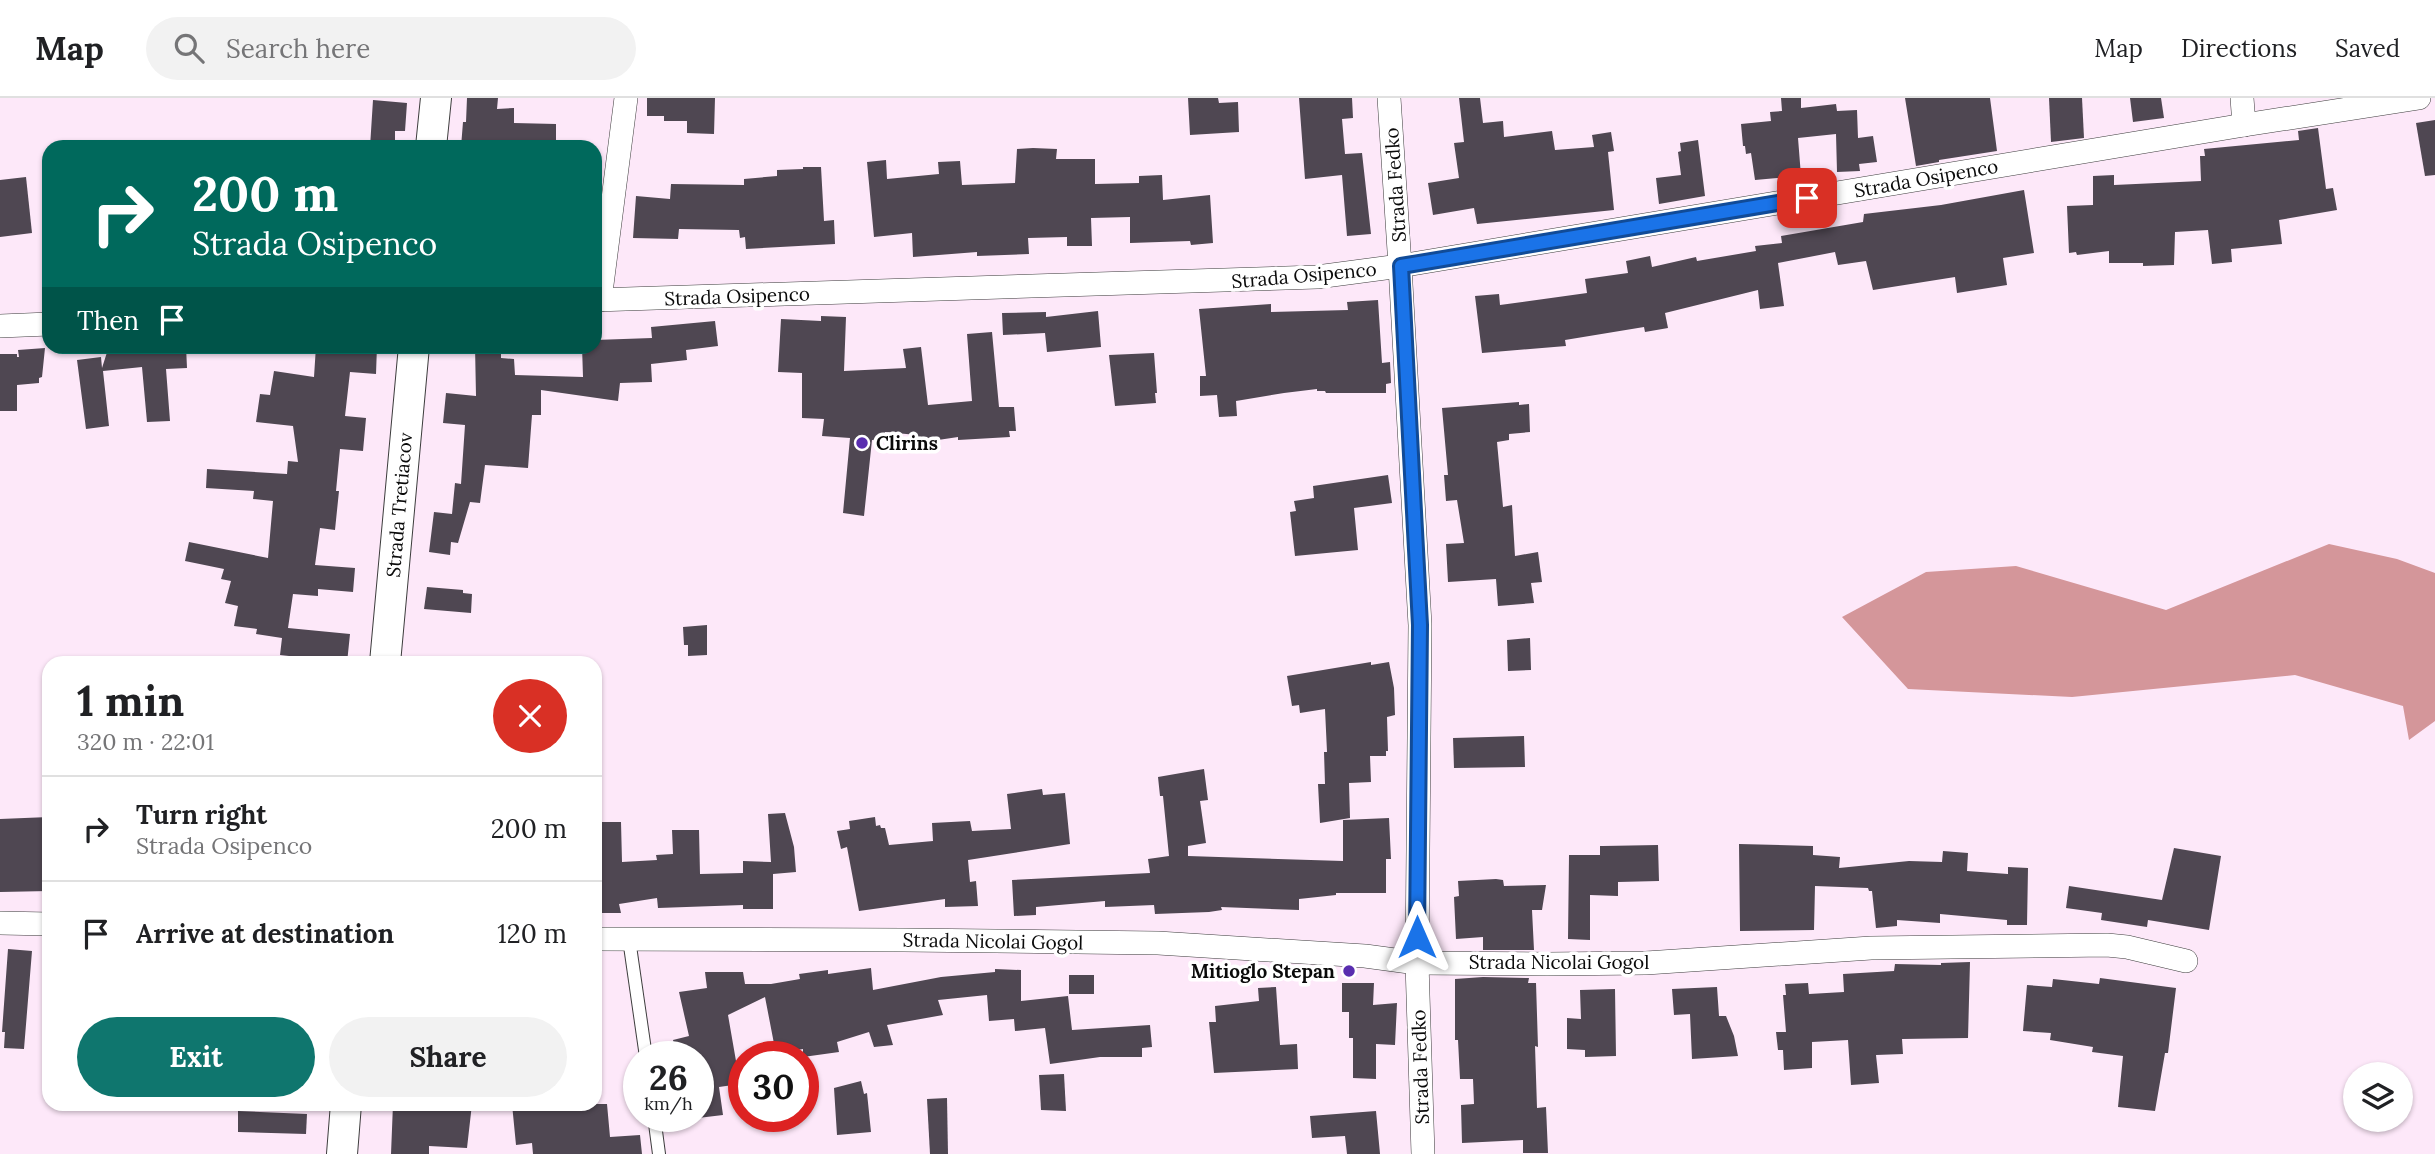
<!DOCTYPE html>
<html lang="en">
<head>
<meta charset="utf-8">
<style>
	body { margin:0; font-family:Lora,serif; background:#f2f2f2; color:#202124; height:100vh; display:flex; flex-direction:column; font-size:26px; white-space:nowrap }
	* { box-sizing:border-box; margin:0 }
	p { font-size:23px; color:#757577 }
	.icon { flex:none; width:38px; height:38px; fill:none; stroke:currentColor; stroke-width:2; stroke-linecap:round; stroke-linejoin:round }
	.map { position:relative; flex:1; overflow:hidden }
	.sheet { position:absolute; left:42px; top:558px; width:560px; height:455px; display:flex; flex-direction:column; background:#fff; border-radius:21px; box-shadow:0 2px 5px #0004 }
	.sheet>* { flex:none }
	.guide { position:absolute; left:42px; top:42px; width:560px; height:214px; border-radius:21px; box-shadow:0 2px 5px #0004; background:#00695c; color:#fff; overflow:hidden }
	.buttons { position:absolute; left:2343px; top:964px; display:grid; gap:14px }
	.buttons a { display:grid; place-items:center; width:70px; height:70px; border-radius:50%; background:#fff; box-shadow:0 2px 5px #0004; font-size:35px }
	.speed { position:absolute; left:623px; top:943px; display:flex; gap:14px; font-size:35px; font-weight:700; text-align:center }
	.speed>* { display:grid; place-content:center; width:91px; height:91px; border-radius:50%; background:#fff; box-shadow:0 2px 5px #0004; line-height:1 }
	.speed small { font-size:18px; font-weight:400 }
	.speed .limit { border:10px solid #d22; background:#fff; color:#111 }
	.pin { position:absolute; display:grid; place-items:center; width:60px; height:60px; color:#fff; margin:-30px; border-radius:14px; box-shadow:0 4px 10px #0006 }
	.me { position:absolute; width:77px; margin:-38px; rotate:0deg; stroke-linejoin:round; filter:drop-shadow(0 0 5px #0008) }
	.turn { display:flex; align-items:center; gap:24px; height:147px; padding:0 35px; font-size:32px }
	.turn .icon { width:91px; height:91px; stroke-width:2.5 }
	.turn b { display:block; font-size:49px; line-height:60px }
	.then { display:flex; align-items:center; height:66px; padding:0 35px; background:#0003; gap:14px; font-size:26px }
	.round { display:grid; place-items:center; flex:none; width:74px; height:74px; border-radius:37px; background:#f2f2f2 }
	.summary { display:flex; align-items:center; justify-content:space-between; height:119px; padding:0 35px }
	h1 { font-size:42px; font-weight:700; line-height:52px }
	.cta { display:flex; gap:14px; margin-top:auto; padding:14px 35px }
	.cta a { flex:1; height:80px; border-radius:42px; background:#0f766e; color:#fff; font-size:28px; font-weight:700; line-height:80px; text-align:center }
	.cta a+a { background:#f2f2f2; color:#202124 }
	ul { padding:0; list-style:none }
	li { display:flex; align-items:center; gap:21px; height:105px; padding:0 35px; border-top:2px solid #e0e0e0 }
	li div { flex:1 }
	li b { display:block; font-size:26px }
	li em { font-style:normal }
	header { display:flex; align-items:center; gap:42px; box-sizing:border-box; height:98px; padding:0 35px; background:#fff; border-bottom:2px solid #e0e0e0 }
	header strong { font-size:33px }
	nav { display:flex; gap:38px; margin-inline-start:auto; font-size:24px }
	.search { width:490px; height:63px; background:#f2f2f2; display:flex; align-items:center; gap:18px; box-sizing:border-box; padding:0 24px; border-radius:38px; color:#757577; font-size:26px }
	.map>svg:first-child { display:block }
</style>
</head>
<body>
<header>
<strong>Map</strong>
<div class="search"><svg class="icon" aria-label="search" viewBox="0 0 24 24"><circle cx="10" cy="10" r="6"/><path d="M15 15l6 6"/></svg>Search here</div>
<nav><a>Map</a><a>Directions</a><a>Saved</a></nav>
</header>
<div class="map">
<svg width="2435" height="1056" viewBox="0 0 2435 1056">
	<rect width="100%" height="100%" fill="#fde8f9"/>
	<path fill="#d4969a" d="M2329 446 2397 461 2435 475V623L2409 642 2403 608 2295 577 2072 599 1908 591 1842 519 1926 474 2016 468 2166 512Z"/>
	<g fill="#4f4752">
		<path d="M467 0H498L497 11 514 10V25L556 26V48L479 47V49H461L463 24H466Z"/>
		<path d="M647 0H715L714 36 687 35V23H664V18H647Z"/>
		<path d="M1188 0H1218L1219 5 1238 4 1239 34 1190 37Z"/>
		<path d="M1299 0H1352L1353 20 1342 21 1345 56 1362 55 1371 136 1347 138 1342 77 1305 81Z"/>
		<path d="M1459 0H1480L1483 25 1503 23 1504 39 1552 33 1555 52 1594 49 1592 37 1611 34 1614 53 1608 54 1614 112 1477 126 1474 110 1433 117 1428 85 1459 80 1454 45 1464 44Z"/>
		<path d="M1781 0H1801V10L1836 6 1837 13 1857 12 1858 40 1873 38 1877 64 1859 66 1860 73 1837 74 1836 36 1798 40 1801 78 1755 82 1751 55 1746 56 1745 48H1743L1741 26 1771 23 1770 14 1782 13Z"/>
		<path d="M1905 0H1990L1997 53 1939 62V64L1916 68Z"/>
		<path d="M2049 0H2082L2084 40 2051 44Z"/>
		<path d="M2130 0H2161L2164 20 2133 24Z"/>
		<path d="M373 2 407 5 405 33H395V49H370Z"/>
		<path d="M2435 22V77L2425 78 2416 25Z"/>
		<path d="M2318 30 2326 91 2333 90 2337 112 2279 122 2282 146 2231 151 2232 164 2212 166 2208 132 2175 134 2174 167 2143 168V165H2109V153L2077 157 2076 154 2069 155 2067 108 2093 107V78L2114 77V87L2201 83 2200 58H2205L2204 51 2299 42 2298 33Z"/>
		<path d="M1698 42 1705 98 1659 106 1656 80 1681 77 1678 54 1681 53 1680 45Z"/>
		<path d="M1033 50 1057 51 1056 61H1095V86L1139 85V78L1162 77 1163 102 1210 97 1213 145 1191 147 1190 143 1130 145V119L1091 120 1092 148H1067V139L1028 140 1029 156 977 158V154L913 159 912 135 874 139 867 64 886 62 887 81 939 76 938 64 960 63 962 87 1015 85 1017 51Z"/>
		<path d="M803 69H821L824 123 834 122 835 146 746 151 745 139 740 140 739 132 679 131 678 141 633 140 636 98 670 101 671 86 744 87V81L777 78V72L803 71Z"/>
		<path d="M26 79 32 135 0 139V82Z"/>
		<path d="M2024 92 2034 155 2003 160 2007 187 1957 195 1955 179 1873 192 1866 163 1838 167 1835 154 1778 165 1784 208 1760 211 1758 192 1665 215 1668 230 1645 234 1644 229 1565 242 1566 248 1482 255 1475 198 1499 196 1500 207 1587 195 1585 181 1628 175 1626 163 1650 158 1652 169 1696 159 1697 163 1756 153 1755 148 1782 145 1781 138 1863 124 1864 116 1941 107Z"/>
		<path d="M1378 202 1382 265 1390 264 1391 285 1386 286V295H1326L1325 293H1317V291L1284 295 1236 303 1237 318 1219 319 1217 297 1200 298V278H1206L1199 211 1271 206V214L1348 212 1347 204Z"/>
		<path d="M1098 213 1101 249 1047 254 1045 235 1003 237 1002 215 1046 214V219Z"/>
		<path d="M821 218 846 219 844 273 906 270 903 251 921 249 928 307 972 303 967 236 992 234 999 309H1014L1016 333H1009L1010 339 958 342V339L918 345 917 337 885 334 884 343 872 342 864 418 843 415 850 340 822 338 824 321 802 320V275L778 274 781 221 821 223Z"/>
		<path d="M715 223 718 248 686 252 687 262 651 266 652 284 620 285 618 303 541 292V317H532L528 370 485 367 480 405 470 404 458 445 451 444 450 457 429 454 434 414 452 416 455 385 461 386 465 327 443 325 446 295 476 298 475 248H501V260L514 261 515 277 583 279 582 248H595V242L652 240 651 229Z"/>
		<path d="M109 248H186L187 270 166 271 170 323 147 324 142 269 103 273 109 328 86 331 77 262 101 259 102 270Z"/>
		<path d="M316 248H377L376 276 350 274 345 318 366 320 363 353 340 351 336 393H339L335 432 320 430 315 467 355 470 353 494 318 491V498L293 496 288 530 350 536 347 565 307 563V560L280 557 282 540 256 536 257 531 234 528 238 508 225 505 231 483 221 481 224 471 185 463 189 444 268 460 273 403 253 401 254 393 206 390 207 371 287 376 288 363 298 364 293 328 256 324 260 296 270 297 274 273 314 279Z"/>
		<path d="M45 250 42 279 39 280V285L17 287V313H0V256H17V259H19L18 252Z"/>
		<path d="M1154 255 1157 295H1155L1156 305 1115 308 1109 257Z"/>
		<path d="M1519 304V307L1529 306 1530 334 1509 336V342L1497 344 1503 409 1512 407 1515 458 1538 454 1542 484 1531 485 1534 505 1498 508 1496 481 1448 484 1446 446 1464 445 1457 402 1446 403 1444 377H1448L1442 310Z"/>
		<path d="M1388 377 1392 405 1354 410 1358 452 1295 458 1290 414 1296 413 1294 403 1314 400 1313 388Z"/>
		<path d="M427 489 463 492V495L472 496 471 515 424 511Z"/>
		<path d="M707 527V557L688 558V547H684L683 529Z"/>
		<path d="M1530 540 1531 572 1508 573 1507 542Z"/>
		<path d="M1371 564V567L1389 564 1394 590 1395 617 1387 619 1388 653H1386V658H1370L1371 684 1349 685 1350 720 1320 725 1318 686H1325L1324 654H1327L1325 611 1300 615 1299 607 1292 608 1287 578Z"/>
		<path d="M1524 638 1525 669 1454 670 1453 640Z"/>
		<path d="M1204 671 1208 702 1200 703 1206 745 1188 748V758L1343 763V722L1389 720 1391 761H1386V795H1336V797L1299 801V812L1221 809 1222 812 1209 814 1155 816 1154 807 1105 809V803L1036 809V817L1014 818 1012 782 1150 775 1148 761 1169 758 1163 698H1160L1158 679Z"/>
		<path d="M1042 691 1043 697 1065 695 1070 746 968 762 970 784 976 783 978 808 945 809V801L859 813 847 749 841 751 837 733 850 731 849 723 875 719 876 728 880 727 881 730H885L889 747 933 743 932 725 970 723 972 733 1011 731 1007 696Z"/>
		<path d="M785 715 794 749 796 774 773 776V811H743V807L658 810 657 800 619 806 621 815H595V724H621L622 764 657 762 656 757 673 756 672 732H699L700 776 743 775V763L771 764 768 716Z"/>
		<path d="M49 719V793L0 794V721Z"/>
		<path d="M1739 746 1813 748V757L1840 759 1839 770 1909 763 1942 764 1943 753 1968 755 1967 773 2008 776V769L2028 770 2027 827H2007V822L1940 816V825L1897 822V828L1876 830 1872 793H1869L1868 790 1815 788 1814 832 1740 833Z"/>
		<path d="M1658 747 1659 783 1618 784V798L1590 797V842L1568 841 1569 757H1600V748H1603Z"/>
		<path d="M2174 750 2221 758 2209 832 2148 822 2147 829 2101 822 2102 815 2066 810 2069 788 2162 802Z"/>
		<path d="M1496 781 1503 782 1504 788 1546 787 1542 812H1532L1534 852H1483V839L1456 841 1454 799 1459 798 1458 783Z"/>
		<path d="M8 851 32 853 24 951 4 950 5 934H2Z"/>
		<path d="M1970 864 1968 940 1902 941 1903 956 1876 957 1879 985 1851 987 1848 942 1812 944V970L1784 972 1783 952H1778L1776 934H1786L1783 897H1786L1785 886 1808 885 1809 896 1844 894 1843 876 1894 873 1895 866 1941 867V865Z"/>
		<path d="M871 870 873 892 941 879 995 874V871L1021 872V903L1068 898 1072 932 1150 927 1152 949 1142 950V959H1100L1050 966 1045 930 1015 933 1014 921 989 923 987 897 938 902 943 917 887 927 893 947 874 949 869 934 837 944 839 954 803 959V951L776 956 765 899 728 917 740 986 719 989 723 1017 698 1020V959H677L673 942 689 938 679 894 707 890 705 874H743L745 886H771L800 881 799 876 828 872V876Z"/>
		<rect x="1069" y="877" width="25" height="19"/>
		<path d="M1483 879 1529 880 1528 885H1536L1538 949 1535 948 1537 1010 1546 1009 1548 1055H1523V1042L1462 1045 1461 1007 1474 1006 1473 981H1460L1458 942H1455V881Z"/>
		<path d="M2100 880 2176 890 2168 955H2165L2155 1013 2118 1009 2123 958 2092 954 2093 949 2050 942 2051 935 2023 933 2027 887 2052 889 2053 881 2099 886Z"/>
		<path d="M1342 885H1374L1373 907 1397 905 1395 947 1376 946V981L1353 980V940H1349V914H1342Z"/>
		<path d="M1276 889 1280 947 1297 946 1298 971 1214 975 1209 924H1216L1215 908 1259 903 1258 890Z"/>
		<path d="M1717 889 1719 918H1726L1734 938 1738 958 1692 961 1690 916 1674 917 1672 891Z"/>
		<path d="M1615 891 1616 958 1585 959V952L1567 951V920L1581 921 1580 892Z"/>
		<path d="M1064 976 1066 1013 1041 1012 1039 977Z"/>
		<path d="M861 983 864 996 867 995 871 1034 837 1037 834 990Z"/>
		<path d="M947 1000 948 1056H930L927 1001Z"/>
		<path d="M393 1006H472L467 1050 429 1048V1056H391Z"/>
		<path d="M512 1006H607L610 1039 640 1037 642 1056H533L532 1045 516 1047Z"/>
		<path d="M238 1013 307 1016 306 1036 238 1034Z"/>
		<path d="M1376 1013 1380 1056H1347L1345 1038 1312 1040 1310 1018Z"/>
	</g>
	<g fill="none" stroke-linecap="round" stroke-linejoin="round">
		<g stroke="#3d3d3d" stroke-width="14">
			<g id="service">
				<path d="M629 841 646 959"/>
				<path d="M654 1018 659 1056"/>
			</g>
		</g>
		<g stroke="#3d3d3d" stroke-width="24">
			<g id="minor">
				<path d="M1389 0 1400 168 1420 527 1417 865 1423 1056"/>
				<path d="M2242 0 2244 27"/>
				<path d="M595 202 1317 179 1400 168 2244 27 2419 0"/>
				<path d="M600 202 626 0"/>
				<path d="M0 228 49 226"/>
				<path d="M0 825 49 826"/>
				<path d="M595 841 904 842 1158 845 1365 858 1417 865 1547 866 1646 865 1871 850 2107 847 2127 849 2186 863"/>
			</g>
		</g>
		<g stroke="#3d3d3d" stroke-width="32">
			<g id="tertiary">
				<path d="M431 49 436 0"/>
				<path d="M385 565 414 248"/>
				<path d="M342 1056 346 1006"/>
			</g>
		</g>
		<use href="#service" stroke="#fff" stroke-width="12"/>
		<use href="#minor" stroke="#fff" stroke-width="23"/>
		<use href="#tertiary" stroke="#fff" stroke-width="30"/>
	</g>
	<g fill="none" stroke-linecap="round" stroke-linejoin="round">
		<g stroke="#114b97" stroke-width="18">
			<path id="route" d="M1417 839 1420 527 1401 168 1807 100"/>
		</g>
		<use href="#route" stroke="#1a73e8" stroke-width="12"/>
	</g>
	<g fill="#592daf" stroke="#fff" stroke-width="2.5">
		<circle cx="862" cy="345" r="7"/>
		<circle cx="1349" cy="873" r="7"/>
	</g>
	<g text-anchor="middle" stroke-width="7" stroke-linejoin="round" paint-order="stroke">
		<g font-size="19" fill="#0a0a0a" stroke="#fff">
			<text transform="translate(1926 80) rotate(-10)" y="7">Strada Osipenco</text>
			<text transform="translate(1395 87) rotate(-94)" y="7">Strada Fedko</text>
			<text transform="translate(1304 177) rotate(-5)" y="7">Strada Osipenco</text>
			<text transform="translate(737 198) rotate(-2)" y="7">Strada Osipenco</text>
			<text transform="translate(399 407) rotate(-85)" y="7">Strada Tretiacov</text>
			<text transform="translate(993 843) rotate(1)" y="7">Strada Nicolai Gogol</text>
			<text x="1559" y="871">Strada Nicolai Gogol</text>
			<text transform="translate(1420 969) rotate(-92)" y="7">Strada Fedko</text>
		</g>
		<g font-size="19" font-weight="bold" fill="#0a0a0a" stroke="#fff" text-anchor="start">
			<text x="876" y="352">Clirins</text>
			<text x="1335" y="880" text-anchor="end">Mitioglo Stepan</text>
		</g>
	</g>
</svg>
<div class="buttons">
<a><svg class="icon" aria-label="layers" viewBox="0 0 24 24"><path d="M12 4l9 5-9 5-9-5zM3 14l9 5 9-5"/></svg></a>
</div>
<div class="speed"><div>26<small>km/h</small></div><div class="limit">30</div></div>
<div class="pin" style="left:1807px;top:100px;background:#d93025"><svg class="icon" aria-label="arrive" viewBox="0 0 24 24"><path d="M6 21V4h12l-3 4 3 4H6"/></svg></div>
<svg class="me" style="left:1417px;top:839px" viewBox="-20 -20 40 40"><path d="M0-17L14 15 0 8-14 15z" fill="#1a73e8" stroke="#fff" stroke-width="4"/></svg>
<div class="guide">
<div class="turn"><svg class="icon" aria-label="right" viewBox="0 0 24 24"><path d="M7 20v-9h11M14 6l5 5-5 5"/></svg><div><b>200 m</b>Strada Osipenco</div></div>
<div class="then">Then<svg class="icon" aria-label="arrive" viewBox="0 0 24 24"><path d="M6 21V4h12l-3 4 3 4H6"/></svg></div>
</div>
<section class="sheet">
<div class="summary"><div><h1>1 min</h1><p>320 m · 22:01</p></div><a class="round" style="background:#d93025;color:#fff"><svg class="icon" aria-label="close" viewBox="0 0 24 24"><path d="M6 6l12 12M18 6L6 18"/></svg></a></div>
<ul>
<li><svg class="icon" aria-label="right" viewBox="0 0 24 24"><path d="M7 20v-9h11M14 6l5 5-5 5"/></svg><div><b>Turn right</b><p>Strada Osipenco</p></div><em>200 m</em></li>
<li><svg class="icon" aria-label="arrive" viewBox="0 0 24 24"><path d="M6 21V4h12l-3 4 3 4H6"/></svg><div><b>Arrive at destination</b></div><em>120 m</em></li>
</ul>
<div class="cta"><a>Exit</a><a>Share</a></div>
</section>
</div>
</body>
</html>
